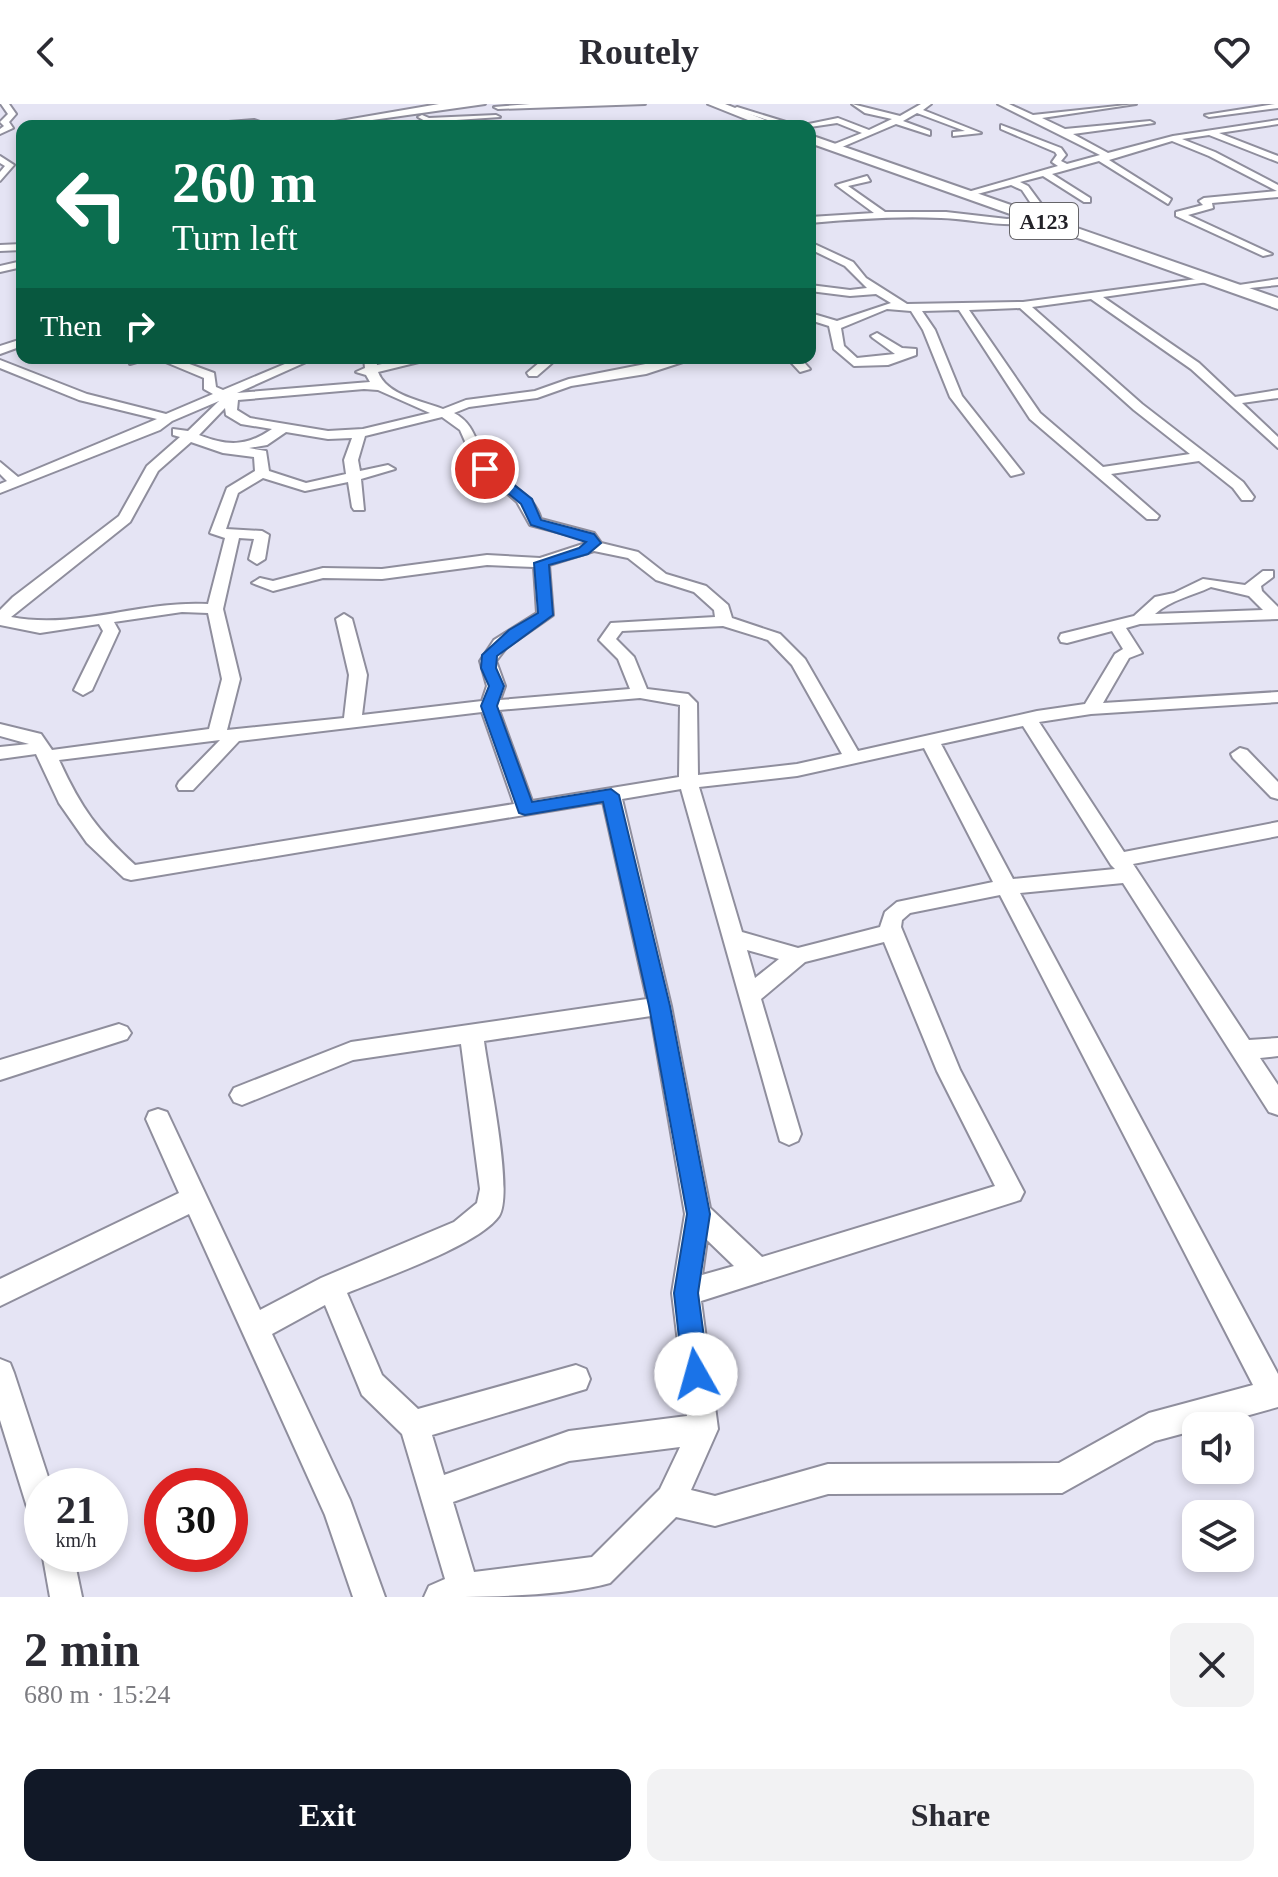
<!DOCTYPE html>
<html lang="en">
<head>
<meta charset="utf-8">
<style>
	body { margin:0; font-family:Georgia,serif; background:#f2f2f3; color:#2b2b33; height:100vh; display:flex; flex-direction:column; font-size:30px; white-space:nowrap }
	* { box-sizing:border-box; margin:0 }
	p { font-size:26px; color:#7c7c81 }
	.icon { flex:none; width:44px; height:44px; fill:none; stroke:currentColor; stroke-width:2; stroke-linecap:round; stroke-linejoin:round }
	.map { position:relative; height:1493px; overflow:hidden }
	.sheet { display:flex; flex-direction:column; background:#fff; flex:1 }
	.sheet>* { flex:none }
	.banner { position:absolute; left:16px; top:16px; width:800px; height:244px; border-radius:16px; box-shadow:0 4px 12px #0003; background:#0b6e4f; color:#fff; overflow:hidden }
	.tools { position:absolute; left:1182px; top:1308px; display:grid; gap:16px }
	.tools a { display:grid; place-items:center; width:72px; height:72px; border-radius:16px; background:#fff; box-shadow:0 4px 12px #0003; font-size:40px }
	.speed { position:absolute; left:24px; top:1364px; display:flex; gap:16px; font-size:40px; font-weight:700; text-align:center }
	.speed>* { display:grid; place-content:center; width:104px; height:104px; border-radius:50%; background:#fff; box-shadow:0 4px 12px #0003; line-height:1 }
	.speed small { font-size:20px; font-weight:400 }
	.speed .limit { border:12px solid #d22; background:#fff; color:#111 }
	.pin { position:absolute; display:grid; place-items:center; width:68px; height:68px; color:#fff; margin:-34px; border:4px solid #fff; border-radius:50%; box-shadow:0 2px 8px #0007 }
	.me { position:absolute; width:88px; margin:-44px; rotate:353deg; stroke-linejoin:round; filter:drop-shadow(0 0 6px #0008) }
	.turn { display:flex; align-items:center; gap:28px; height:168px; padding:0 24px; font-size:36px }
	.turn .icon { width:104px; height:104px; stroke-width:2.5 }
	.turn b { display:block; font-size:56px; line-height:68px }
	.then { display:flex; align-items:center; height:76px; padding:0 24px; background:#0003; gap:16px; font-size:30px }
	.round { display:grid; place-items:center; flex:none; width:84px; height:84px; border-radius:16px; background:#f2f2f3 }
	.summary { display:flex; align-items:center; justify-content:space-between; height:136px; padding:0 24px }
	h1 { font-size:48px; font-weight:700; line-height:60px }
	.primary-button { display:flex; gap:16px; margin-top:auto; padding:16px 24px }
	.primary-button a { flex:1; height:92px; border-radius:16px; background:#111827; color:#fff; font-size:32px; font-weight:700; line-height:92px; text-align:center }
	.primary-button a+a { background:#f2f2f3; color:#2b2b33 }
	header { display:flex; justify-content:space-between; align-items:center; height:104px; padding:0 24px; background:#fff; font-size:36px; font-weight:700 }
	.map>svg:first-child { display:block }
</style>
</head>
<body>
<header><svg class="icon" aria-label="back" viewBox="0 0 24 24"><path d="M15 5l-7 7 7 7"/></svg>Routely<svg class="icon" aria-label="heart" viewBox="0 0 24 24"><path d="M12 20l-8-8c-3-5 5-10 8-4 3-6 11-1 8 4z"/></svg></header>
<div class="map">
<svg width="1278" height="1493" viewBox="0 0 1278 1493">
	<rect width="100%" height="100%" fill="#e5e4f4"/>
	<g fill="none" stroke-linecap="round" stroke-linejoin="round">
		<g stroke="#8f8e9d" stroke-width="4">
			<g id="minor">
				<path d="M1 0H9L16 10 9 18 13 24 0 30V25L4 22 0 18 8 10Z"/>
				<path d="M439 0H485L330 22H311Z"/>
				<path d="M530 0H645L498 5 494 3Z"/>
				<path d="M852 0 900 12 921 0H931L923 6 981 29 953 32V28L965 27 917 9 903 17 930 27V31L896 20 835 46 832 41 862 29 837 19 810 23 787 22 733 5 737 3 799 22 838 14 869 26 892 15 865 9Z"/>
				<path d="M998 0H1009L1033 11 1136 0 1042 14 1065 25 1150 17 1154 19 1073 30 1108 49 1173 32 1278 16V20L1219 29 1278 52V58L1209 31 1182 35 1215 48 1278 81V93L1212 99 1213 104 1188 111 1272 150 1263 152 1176 112V108L1203 101 1199 97 1204 94 1277 87 1209 52 1172 37 1109 56 1171 95 1168 100 1099 57 1052 70 1090 94V98H1084L1043 72 1020 78 1028 82 1042 101 1040 103 1049 110 1046 115C1011 127 978 115 941 114 897 112 854 115 810 119V113L874 109 836 81 867 72 870 77 848 82 885 108H946L1007 115 1039 111 1029 104 1032 101 1022 86 1011 81 966 93 961 90 1058 62 1052 58 1057 51 1055 48 1001 25V21L1061 44 1066 51 1061 57 1067 60 1100 51Z"/>
				<path d="M1275 0H1278V4L1209 13 1205 11Z"/>
				<path d="M422 11 429 14 496 11 500 13 427 18 418 13Z"/>
				<path d="M254 16 271 22H199L203 20Z"/>
				<path d="M651 18 657 22H648Z"/>
				<path d="M813 37 817 40 810 44V38Z"/>
				<path d="M0 52 14 61 0 77V68L5 62 0 59Z"/>
				<path d="M810 138 853 158 866 174 907 200 1023 198 1212 173 1213 175 1208 178 1103 193 1199 259 1235 293 1278 286V294L1242 299 1278 333V344L1191 265 1091 195 1032 203 1142 300 1243 378 1254 393 1252 396H1242L1233 384 1199 357 1111 370 1159 412 1157 415H1147L1030 315 959 206 922 207 935 226 962 292 1023 369 1011 372 950 293 923 226 911 207 887 205 841 224 844 242 857 254 895 250 873 234 871 232 877 229 902 244 916 245V251L888 261 854 262 834 245 829 222 810 216V209L837 217 891 199 876 190 850 192 810 187V181L850 186 867 184 845 162 810 145ZM1020 204 1134 306 1190 350 1103 363 1040 309 969 206Z"/>
				<path d="M22 140V146L0 147V141Z"/>
				<path d="M22 157V163L0 168V162Z"/>
				<path d="M1278 175V181L1231 186 1226 183Z"/>
				<path d="M22 235V242L0 250V242Z"/>
				<path d="M128 254H140V257L130 260Z"/>
				<path d="M156 254H173L214 269 216 283 223 286 299 254H315L237 289 370 278 366 271 356 268 365 264 364 254H376L377 261 412 254H435L378 268C386 291 422 297 443 305L466 296 535 287 569 275 676 254H695L646 270 571 282 537 294 469 303 454 309C477 321 475 342 489 360 506 381 533 388 541 415L594 429 601 439 638 448 666 470 706 482 728 501 732 514 780 530 805 555 858 647 1037 607 1085 600 1115 550 1123 545 1112 527 1067 539 1061 538 1059 534 1061 530 1134 512 1155 493 1174 489 1203 475 1245 481 1263 467H1273V473L1261 482 1262 487 1278 503V515L1140 520 1126 524 1142 549 1129 554 1103 599 1278 588V598L1091 610 1039 618 1124 748 1278 718V732L1133 760 1249 936 1278 934V952L1260 954 1278 981V1011L1269 1008 1123 779 1020 789 1278 1270V1303L1210 1322H1196V1326L1155 1337 1062 1389 828 1390 715 1422 676 1413 610 1479C561 1493 478 1493 424 1493L429 1482 445 1475 402 1330 362 1291 325 1201 272 1230 350 1396 385 1493H353L325 1411 189 1110 0 1202V1175L179 1089 146 1015 149 1008 158 1005 167 1008 260 1206 321 1174 454 1118 477 1099 480 1085 461 940 353 956 242 1001 234 998 230 991 234 984 351 938 647 895 603 698 131 776 124 774 87 739 59 699 36 650 0 655V643L29 640 0 632V620L41 630 52 646 209 625 222 575 208 509 182 508 114 518 119 527 92 586 83 591 74 586 103 527 99 520 40 529 0 521V506L13 493 119 412 147 362 180 333 173 331V325L188 327 219 297 172 317 160 326 0 389V380L7 377 0 370V358L18 373 157 315 79 296 0 264V256L87 290 166 310 213 290 204 285V274ZM364 285 378 286 430 309 363 325 328 327 250 314 237 306 238 296ZM225 304 226 311 241 320 272 325C246 343 227 342 199 331ZM442 313 460 326 476 362 517 398 530 421 584 435 586 439 540 454 487 451 382 465 323 464 273 477 260 474 252 479 273 487 323 474 382 475 487 461 534 463 537 509 494 536 480 557 487 582 482 597 362 611 367 571 352 515 344 510 336 515 349 571 344 614 227 626 240 575 223 505 239 434 254 435 249 455 257 460 265 455 269 431 262 427 226 425 238 389 263 374 305 387 348 378 352 403 354 406H364L361 375 395 365 388 361 360 367 358 356 365 332ZM286 328 328 335 352 334 344 356 346 370 306 379 269 367 266 347 249 344 267 341ZM191 338 223 349 254 353 255 367 227 384 210 429 225 434 208 500C142 496 76 526 11 513L130 418 158 367ZM594 447 628 454 656 476 694 488 714 506 715 513 611 519 599 536 618 555 630 585 500 596 505 582 496 557 506 544 553 511 549 461ZM1211 483 1249 492 1263 506 1155 510C1170 496 1192 492 1211 483ZM723 522 768 536 792 561 842 650 797 660 698 671 697 599 688 590 647 585 634 553 616 535 622 527ZM640 594 680 601 679 673 532 697 499 606ZM482 608 514 700 135 761C97 726 81 704 59 656L220 636 179 678 177 682 179 686H193L239 637ZM1023 622 1111 761 1115 765 1013 775 941 640ZM924 644 993 778 897 798 885 808 880 823 798 844 742 828 699 683 797 672ZM681 685 780 1037 789 1041 798 1037 801 1030 761 895 805 858 884 838 937 967 995 1082 762 1153 710 1104 671 902 622 695ZM1000 791 1253 1281 1149 1309 1059 1359 828 1360 715 1392 691 1386 718 1325 701 1197 1020 1096 1024 1088 960 966 901 823 902 816 910 809ZM747 846 779 855 755 874ZM651 912 685 1110 672 1189 687 1312 569 1327 444 1371 432 1331 586 1285 590 1275 586 1265 576 1261 418 1305 382 1271 347 1189C383 1174 479 1141 499 1112 514 1089 488 969 484 937ZM707 1136 734 1162 702 1171ZM680 1343 660 1385 592 1453 474 1468 453 1398 569 1357Z"/>
				<path d="M540 254H552V259L537 272H529L527 269 540 258Z"/>
				<path d="M787 254H800L810 265 800 268Z"/>
				<path d="M1240 644 1247 646 1278 678V695L1271 693 1233 654 1231 650Z"/>
				<path d="M119 920 127 923 131 929 127 935 0 976V956Z"/>
				<path d="M0 1255 10 1259 14 1269 51 1382H42V1418L31 1414 27 1403 0 1316Z"/>
				<path d="M42 1448 73 1450 82 1493H50Z"/>
			</g>
		</g>
		<g stroke="#8f8e9d" stroke-width="4">
			<g id="highway">
				<path d="M708 0H725L780 22H763Z"/>
				<path d="M810 31 1278 194V205L810 39Z"/>
			</g>
		</g>
		<use href="#minor" fill="#fff" fill-rule="evenodd"/>
		<use href="#highway" fill="#fff" fill-rule="evenodd"/>
	</g>
	<path fill="#1a73e8" stroke="#114b97" stroke-width="2" d="M481 362H490L532 395 541 416 594 430 601 439 588 450 549 461 553 511 497 552 496 564 504 582 497 602 532 698 611 685 619 691 670 902 710 1110 698 1189 709 1270 705 1280 696 1283 687 1280 683 1270 674 1189 687 1110 649 902 603 698 525 711 519 709 481 602 489 582 481 564 482 551 509 526 538 509 534 459 579 444 586 438 531 421 521 400 481 367Z"/>
	<g text-anchor="middle" stroke-width="8" stroke-linejoin="round" paint-order="stroke">
		<rect fill="#fff" stroke="#656468" stroke-width="2" x="1010" y="99" width="68" height="36" rx="6"/>
		<g font-size="22" font-weight="bold" fill="#232228">
			<text x="1044" y="125">A123</text>
		</g>
	</g>
</svg>
<div class="tools">
<a><svg class="icon" aria-label="sound" viewBox="0 0 24 24"><path d="M4 9h4l5-4v14l-5-4H4zM17 9q2 3 0 6"/></svg></a>
<a><svg class="icon" aria-label="layers" viewBox="0 0 24 24"><path d="M12 4l9 5-9 5-9-5zM3 14l9 5 9-5"/></svg></a>
</div>
<div class="speed"><div>21<small>km/h</small></div><div class="limit">30</div></div>
<div class="pin" style="left:485px;top:365px;background:#d93025"><svg class="icon" aria-label="arrive" viewBox="0 0 24 24"><path d="M6 21V4h12l-3 4 3 4H6"/></svg></div>
<svg class="me" style="left:696px;top:1270px" viewBox="-20 -20 40 40"><circle r="19" fill="#fff"/><path d="M0-13L10 11 0 6-10 11z" fill="#1a73e8"/></svg>
<div class="banner">
<div class="turn"><svg class="icon" aria-label="left" viewBox="0 0 24 24"><path d="M17 20v-9H6M10 6l-5 5 5 5"/></svg><div><b>260 m</b>Turn left</div></div>
<div class="then">Then<svg class="icon" aria-label="right" viewBox="0 0 24 24"><path d="M7 20v-9h11M14 6l5 5-5 5"/></svg></div>
</div>
</div>
<section class="sheet">
<div class="summary"><div><h1>2 min</h1><p>680 m · 15:24</p></div><a class="round"><svg class="icon" aria-label="close" viewBox="0 0 24 24"><path d="M6 6l12 12M18 6L6 18"/></svg></a></div>
<div class="primary-button"><a>Exit</a><a>Share</a></div>
</section>
</body>
</html>
